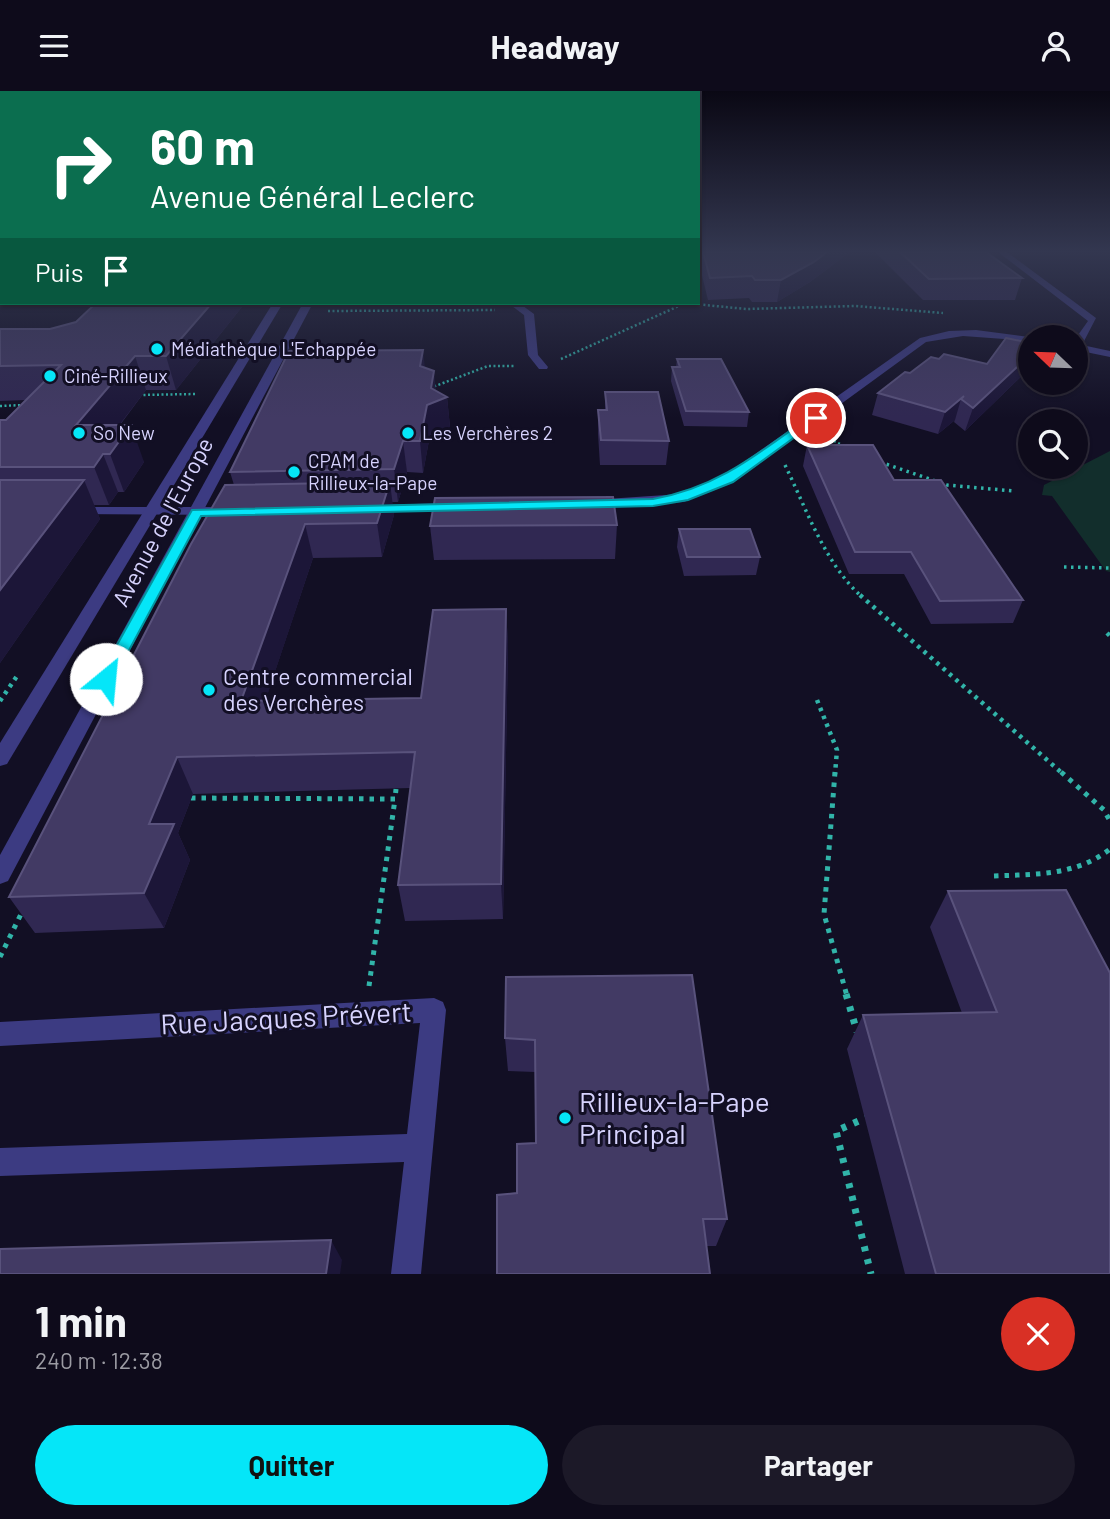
<!DOCTYPE html>
<html lang="fr">
<head>
<meta charset="utf-8">
<style>
	body { margin:0; font-family:Barlow,sans-serif; background:#1c1928; color:#f1f3f6; height:100vh; display:flex; flex-direction:column; font-size:26px; white-space:nowrap }
	* { box-sizing:border-box; margin:0 }
	p { font-size:23px; color:#9b9ba3 }
	.icon { flex:none; width:38px; height:38px; fill:none; stroke:currentColor; stroke-width:2; stroke-linecap:round; stroke-linejoin:round }
	.map { position:relative; height:1183px; overflow:hidden }
	.drawer { display:flex; flex-direction:column; background:#0e0b1b; flex:1 }
	.drawer>* { flex:none }
	.banner { position:absolute; left:0px; top:0px; width:700px; height:214px; box-shadow:0 2px 5px #0004,0 0 0 2px #2e2b3a; background:#0b6e4f; color:#fff; overflow:hidden }
	.needle { width:46px; rotate:293deg }
	.controls { position:absolute; left:1018px; top:234px; display:grid; gap:14px }
	.controls a { display:grid; place-items:center; width:70px; height:70px; border-radius:50%; background:#0e0b1b; box-shadow:0 2px 5px #0004,0 0 0 2px #2e2b3a; font-size:35px }
	.pin { position:absolute; display:grid; place-items:center; width:60px; height:60px; color:#fff; margin:-30px; border:4px solid #fff; border-radius:50%; box-shadow:0 2px 7px #0007 }
	.me { position:absolute; width:77px; margin:-38px; rotate:28deg; stroke-linejoin:round; filter:drop-shadow(0 0 5px #0008) }
	.turn { display:flex; align-items:center; gap:24px; height:147px; padding:0 35px; font-size:32px }
	.turn .icon { width:91px; height:91px; stroke-width:2.5 }
	.turn b { display:block; font-size:49px; line-height:60px }
	.then { display:flex; align-items:center; height:66px; padding:0 35px; background:#0003; gap:14px; font-size:26px }
	.round { display:grid; place-items:center; flex:none; width:74px; height:74px; border-radius:37px; background:#1c1928 }
	.summary { display:flex; align-items:center; justify-content:space-between; height:119px; padding:0 35px }
	h1 { font-size:42px; font-weight:700; line-height:52px }
	.primary-button { display:flex; gap:14px; margin-top:auto; padding:14px 35px }
	.primary-button a { flex:1; height:80px; border-radius:42px; background:#05e6f8; color:#111; font-size:28px; font-weight:700; line-height:80px; text-align:center }
	.primary-button a+a { background:#1c1928; color:#f1f3f6 }
	header { display:flex; justify-content:space-between; align-items:center; height:91px; padding:0 35px; background:#0e0b1b; font-size:32px; font-weight:700 }
	.map>svg:first-child { display:block }
</style>
</head>
<body>
<header><svg class="icon" aria-label="menu" viewBox="0 0 24 24"><path d="M4 6h16M4 12h16M4 18h16"/></svg>Headway<svg class="icon" aria-label="person" viewBox="0 0 24 24"><circle cx="12" cy="8" r="4"/><path d="M4 21q1-7 8-7t8 7"/></svg></header>
<div class="map">
<svg width="1110" height="1183" viewBox="0 0 1110 1183">
	<rect width="100%" height="100%" fill="#120f24"/>
	<path fill="#122e2c" d="M1110 360V481L1106 480 1052 405 1042 404 1044 394Z"/>
	<g fill="none" stroke-linecap="round" stroke-linejoin="round">
		<g stroke="#31b4a9" stroke-width="2.5" stroke-dasharray="2 2.5" stroke-linecap="butt">
			<path d="M329 212H492"/>
			<path d="M546 213 685 212 746 218 855 215 943 222"/>
			<path d="M328 220 495 219"/>
			<path d="M561 268 681 214"/>
			<path d="M430 297 488 275H515"/>
			<path d="M139 304 196 303"/>
			<path d="M0 315 24 314"/>
			<path d="M826 346 846 356"/>
		</g>
		<g stroke="#31b4a9" stroke-width="3.5" stroke-dasharray="2.5 4.5" stroke-linecap="butt">
			<path d="M880 371 947 394 1014 400"/>
			<path d="M785 374C806 417 825 473 862 506"/>
			<path d="M1064 476 1110 477"/>
		</g>
		<g stroke="#31b4a9" stroke-width="4.5" stroke-dasharray="3.5 5" stroke-linecap="butt">
			<path d="M860 504 1063 683"/>
			<path d="M1107 542 1110 545"/>
			<path d="M817 609 837 659 835 683"/>
			<path d="M0 610 17 585"/>
		</g>
		<g stroke="#31b4a9" stroke-width="5" stroke-dasharray="4.5 6" stroke-linecap="butt">
			<path d="M835 681 824 823 847 905"/>
			<path d="M1061 681 1104 719 1110 730"/>
			<path d="M191 707 395 708 396 698"/>
			<path d="M994 785C1035 783 1076 785 1110 758"/>
			<path d="M0 866 23 819"/>
			<path d="M369 895 395 708"/>
		</g>
		<g stroke="#31b4a9" stroke-width="7" stroke-dasharray="5 8" stroke-linecap="butt">
			<path d="M846 903 857 941"/>
			<path d="M870 1025 836 1040 871 1183"/>
		</g>
		<path fill="#3c3b82" fill-rule="evenodd" d="M508 212H519L534 223 538 264 548 276 547 278H539L528 264 524 224Z"/>
		<g fill="#3c3b82" fill-rule="evenodd">
			<path d="M998 161H1007L1096 227 1082 254 1110 260V266L1076 259V247L1088 230Z"/>
			<path d="M976 239 1036 247H1031V250L963 245 926 251 734 391 684 411 591 417 584 413 591 409 681 403 724 385 920 247 949 240Z"/>
			<path d="M458 412 463 413V419L370 422 363 418 370 414Z"/>
			<path d="M73 416H234L241 420 234 424 68 423V417Z"/>
			<path d="M434 907 443 911 446 919 421 1183H391L404 1071 0 1085V1057L407 1043 420 932 0 955V931Z"/>
		</g>
		<g fill="#3c3b82" fill-rule="evenodd">
			<path d="M273 212H283L7 673 0 675V652Z"/>
			<path d="M303 212H313L8 790 0 793V764Z"/>
		</g>
	</g>
	<g fill="#302852">
		<path d="M698 161H850L810 191 777 211H752L749 207 708 209 698 168Z"/>
		<path d="M875 161H986L1022 187 1015 209H923Z"/>
		<path d="M245 212 176 299H146L120 334 144 371 124 401H118L109 414H94L100 428 0 572V329H6L26 309 0 310V238H50L76 231Z"/>
		<path d="M1031 252V276L965 340 954 331 955 329 938 343 872 324 878 302 910 282 939 268 987 273Z"/>
		<path d="M677 268 749 321 747 336 684 335 671 290 672 276H676Z"/>
		<path d="M425 276 436 300 447 306 450 336 430 344 423 382 407 381 398 411H392L394 424 382 466 313 467 265 610 421 607 506 518 508 553 503 828 405 830 398 794 410 697 193 703 178 742 190 769 164 837 35 842 9 806 234 394 230 381Z"/>
		<path d="M605 301 669 350 666 374H600L598 343V319H605Z"/>
		<path d="M807 354 894 389 1023 509 1013 532 931 533 904 483H849L803 375Z"/>
		<path d="M617 434 615 468 434 469 430 435Z"/>
		<path d="M679 438 760 466 756 484 684 485 677 456Z"/>
		<path d="M948 800 1110 1183H905L847 958 863 924 962 922 930 836Z"/>
		<path d="M506 886 727 1128 716 1155H706L517 1102 536 1052 535 981 508 980 505 947Z"/>
	</g>
	<g fill="#1c1638">
		<path d="M827 161H850L810 191 777 211 781 189Z"/>
		<path d="M212 212H245L176 299 166 265Z"/>
		<path d="M423 259 426 287 420 275Z"/>
		<path d="M1031 263V276L965 340 973 317Z"/>
		<path d="M135 265 146 299 91 371 76 334Z"/>
		<path d="M434 280 437 310 447 306 450 336 430 344 423 382 420 350Z"/>
		<path d="M964 305 961 308 955 329 938 343 945 321Z"/>
		<path d="M131 334 144 371 124 401 110 363Z"/>
		<path d="M403 350 407 381 398 411 394 378Z"/>
		<path d="M103 363 118 401 109 414 94 376Z"/>
		<path d="M84 389 100 428 0 572V499Z"/>
		<path d="M390 391 394 424 382 466 377 432Z"/>
		<path d="M305 433 313 467 253 647 241 610Z"/>
		<path d="M506 518 508 553 503 828 501 793Z"/>
		<path d="M177 666 193 703 178 742 190 769 164 837 144 802 149 733Z"/>
		<path d="M331 1149 342 1169 340 1183H326Z"/>
	</g>
	<g fill="#423a64" stroke="#59527c" stroke-width="2">
		<path d="M703 161H827L814 171 781 189H755L752 185 710 187Z"/>
		<path d="M900 161H986L1022 187 929 188Z"/>
		<path d="M96 212H212L166 265H135L76 334H131L110 363H103L94 376H0V329H6L61 274 0 275V238H50L76 231Z"/>
		<path d="M1006 247 1031 252V263L973 317 961 308 964 305 945 321 878 302 905 281 910 282 931 266 939 268 944 263 987 273Z"/>
		<path d="M423 259 420 275 434 280 431 297 447 306 427 314 420 350H403L394 378 230 381 289 260Z"/>
		<path d="M677 268H721L749 321 686 320 672 276H680Z"/>
		<path d="M605 301H658L669 350 601 349 598 319H607Z"/>
		<path d="M807 354H873L894 389H941L1023 509 940 510 911 461H855Z"/>
		<path d="M0 389H84L0 499Z"/>
		<path d="M390 391 377 432 305 433 241 610 421 607 433 519 506 518 501 793 398 794 415 661 177 666 149 733H174L144 802 9 806 191 453 225 394Z"/>
		<path d="M613 406 617 434 430 435 435 407Z"/>
		<path d="M679 438H750L760 466H687Z"/>
		<path d="M1066 799 1110 882V1183H936L863 924 997 921 948 800Z"/>
		<path d="M692 884 727 1128H703L710 1183H497V1104L517 1102V1053L536 1052 535 949 505 947 506 886Z"/>
		<path d="M331 1149 326 1183H0V1158Z"/>
	</g>
	<linearGradient id="sky" x2="0" y2="1"><stop stop-color="#0a0814"/><stop offset="0.49" stop-color="#333750"/><stop offset="1" stop-color="#333750" stop-opacity="0"/></linearGradient>
	<rect width="1110" height="327" fill="url(#sky)"/>
	<path fill="#05e6f8" stroke="#0396a1" stroke-width="2" d="M812 324 821 327 733 391 688 409 653 415 201 425 112 591 106 593 98 588 192 419 653 408C718 397 760 361 812 324Z"/>
	<g fill="#05e6f8" stroke="#120f24" stroke-width="2.5">
		<circle cx="157" cy="258" r="7"/>
		<circle cx="50" cy="285" r="7"/>
		<circle cx="79" cy="342" r="7"/>
		<circle cx="408" cy="342" r="7"/>
		<circle cx="294" cy="381" r="7"/>
		<circle cx="209" cy="599" r="7"/>
		<circle cx="565" cy="1027" r="7"/>
	</g>
	<g text-anchor="middle" stroke-width="6" stroke-linejoin="round" paint-order="stroke">
		<g font-size="19" fill="#d7d3fe" stroke="#120f24" text-anchor="start">
			<text x="171" y="265">Médiathèque L'Echappée</text>
			<text x="64" y="292">Ciné-Rillieux</text>
			<text x="93" y="349">So New</text>
			<text x="422" y="349">Les Verchères 2</text>
			<text x="308" y="377">CPAM de<tspan x="308" dy="22">Rillieux-la-Pape</tspan></text>
		</g>
		<g font-size="23" fill="#d7d3fe" stroke="#120f24">
			<text transform="translate(163 431) rotate(-62)" y="8">Avenue de l'Europe</text>
		</g>
		<g font-size="23" fill="#d7d3fe" stroke="#120f24" text-anchor="start">
			<text x="223" y="594">Centre commercial<tspan x="223" dy="26">des Verchères</tspan></text>
		</g>
		<g font-size="28" fill="#d7d3fe" stroke="#120f24">
			<text transform="translate(286 927) rotate(-3)" y="10">Rue Jacques Prévert</text>
		</g>
		<g font-size="28" fill="#d7d3fe" stroke="#120f24" text-anchor="start">
			<text x="579" y="1021">Rillieux-la-Pape<tspan x="579" dy="32">Principal</tspan></text>
		</g>
	</g>
</svg>
<div class="controls">
<a><svg class="needle" viewBox="-14 -14 28 28"><path d="M0-13l5 13h-10z" fill="#e53935"/><path d="M0 13l5-13h-10z" fill="#9b9ba3"/></svg></a>
<a><svg class="icon" aria-label="search" viewBox="0 0 24 24"><circle cx="10" cy="10" r="6"/><path d="M15 15l6 6"/></svg></a>
</div>
<div class="pin" style="left:816px;top:327px;background:#d93025"><svg class="icon" aria-label="arrive" viewBox="0 0 24 24"><path d="M6 21V4h12l-3 4 3 4H6"/></svg></div>
<svg class="me" style="left:106px;top:588px" viewBox="-20 -20 40 40"><circle r="19" fill="#fff"/><path d="M0-13L10 11 0 6-10 11z" fill="#05e6f8"/></svg>
<div class="banner">
<div class="turn"><svg class="icon" aria-label="right" viewBox="0 0 24 24"><path d="M7 20v-9h11M14 6l5 5-5 5"/></svg><div><b>60 m</b>Avenue Général Leclerc</div></div>
<div class="then">Puis<svg class="icon" aria-label="arrive" viewBox="0 0 24 24"><path d="M6 21V4h12l-3 4 3 4H6"/></svg></div>
</div>
</div>
<section class="drawer">
<div class="summary"><div><h1>1 min</h1><p>240 m · 12:38</p></div><a class="round" style="background:#d93025;color:#fff"><svg class="icon" aria-label="close" viewBox="0 0 24 24"><path d="M6 6l12 12M18 6L6 18"/></svg></a></div>
<div class="primary-button"><a>Quitter</a><a>Partager</a></div>
</section>
</body>
</html>
